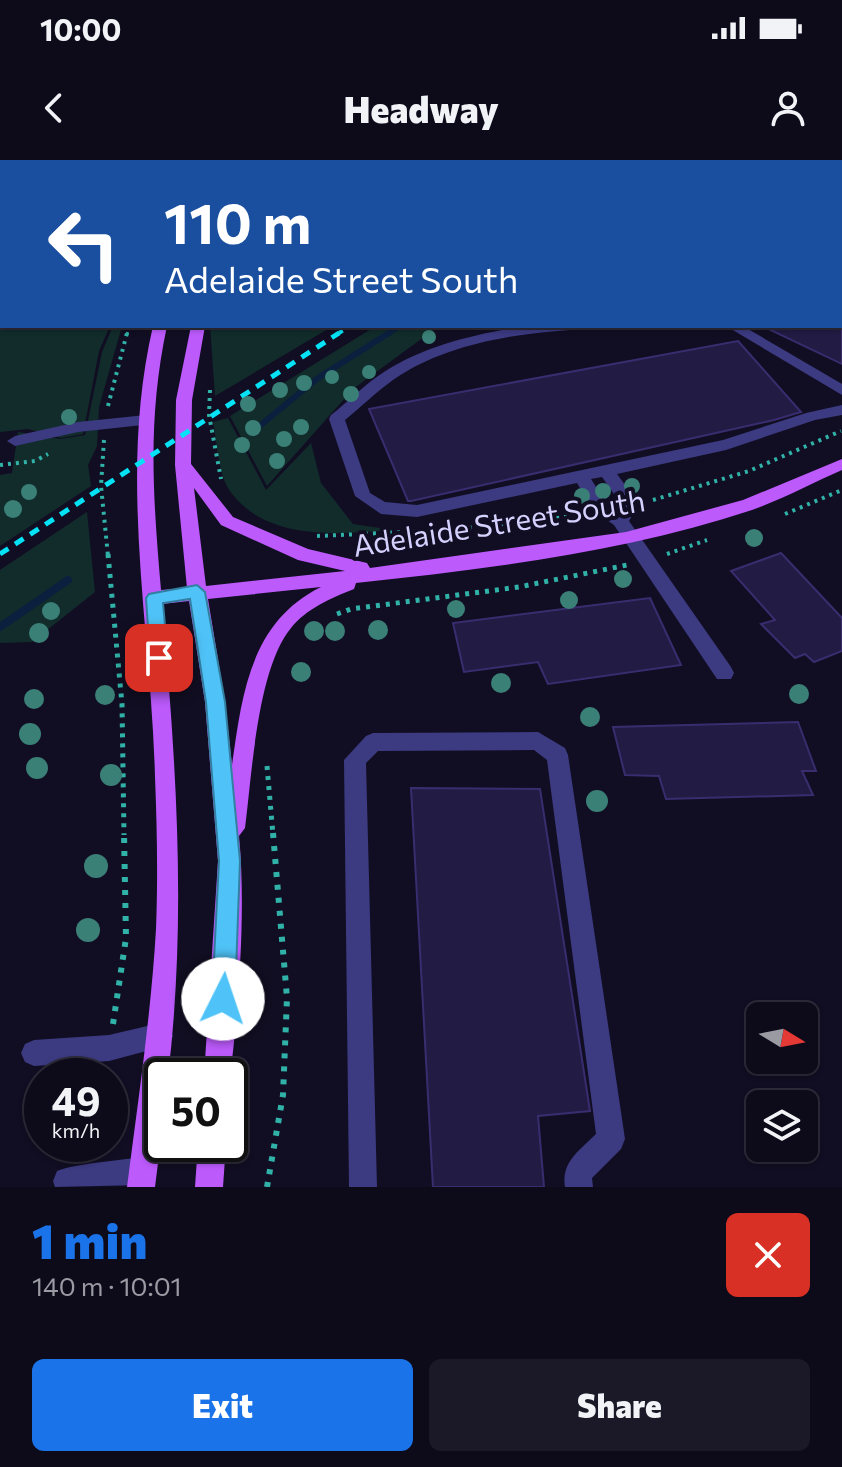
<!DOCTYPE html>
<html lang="en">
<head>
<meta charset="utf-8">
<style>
	body { margin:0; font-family:Commissioner,sans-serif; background:#1b1827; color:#f1f3f6; height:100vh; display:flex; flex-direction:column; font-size:30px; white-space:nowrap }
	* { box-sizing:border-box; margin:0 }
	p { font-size:26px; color:#9a9aa2 }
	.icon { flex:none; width:44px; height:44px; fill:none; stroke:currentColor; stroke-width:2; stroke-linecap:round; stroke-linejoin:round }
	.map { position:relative; height:1027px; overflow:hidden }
	.side { display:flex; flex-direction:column; background:#0d0a1a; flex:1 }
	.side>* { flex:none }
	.top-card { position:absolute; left:0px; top:0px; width:842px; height:168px; box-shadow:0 2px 6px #0004,0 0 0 2px #2d2b39; background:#1a4fa0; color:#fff; overflow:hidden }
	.needle { width:52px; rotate:100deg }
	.controls { position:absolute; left:746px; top:842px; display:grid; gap:16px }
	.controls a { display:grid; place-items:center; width:72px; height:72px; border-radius:12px; background:#0d0a1a; box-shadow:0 2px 6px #0004,0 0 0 2px #2d2b39; font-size:40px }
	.speed { position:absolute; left:24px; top:898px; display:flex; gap:16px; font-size:40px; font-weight:700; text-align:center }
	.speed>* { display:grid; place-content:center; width:104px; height:104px; border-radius:50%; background:#0d0a1a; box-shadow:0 2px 6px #0004,0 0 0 2px #2d2b39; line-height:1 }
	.speed small { font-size:20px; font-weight:400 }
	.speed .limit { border:4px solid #111; border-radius:12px; background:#fff; color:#111 }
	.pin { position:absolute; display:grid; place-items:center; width:68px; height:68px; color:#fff; margin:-34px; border-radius:16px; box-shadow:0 4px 12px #0006 }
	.me { position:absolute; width:88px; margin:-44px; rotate:4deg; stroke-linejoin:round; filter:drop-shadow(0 0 6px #0008) }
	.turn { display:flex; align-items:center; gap:28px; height:168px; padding:0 32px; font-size:36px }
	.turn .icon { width:104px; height:104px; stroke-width:2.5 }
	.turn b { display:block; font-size:56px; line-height:68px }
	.round { display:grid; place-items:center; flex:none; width:84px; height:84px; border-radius:12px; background:#1b1827 }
	.overview { display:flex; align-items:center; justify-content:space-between; height:136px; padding:0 32px }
	h1 { font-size:48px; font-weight:800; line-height:60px; color:#1a73e8 }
	.cta { display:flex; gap:16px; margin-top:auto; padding:16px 32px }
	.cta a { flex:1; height:92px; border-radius:12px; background:#1a73e8; color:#fff; font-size:32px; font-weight:800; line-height:92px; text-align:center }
	.cta a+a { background:#1b1827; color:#f1f3f6 }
	.status { display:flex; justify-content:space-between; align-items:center; height:56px; padding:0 40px; background:#0d0a1a; direction:ltr }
	.status svg { height:22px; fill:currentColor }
	header { display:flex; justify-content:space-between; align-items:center; height:104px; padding:0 32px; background:#0d0a1a; font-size:36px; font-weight:800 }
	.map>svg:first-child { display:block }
</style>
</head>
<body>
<div class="status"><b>10:00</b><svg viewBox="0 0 49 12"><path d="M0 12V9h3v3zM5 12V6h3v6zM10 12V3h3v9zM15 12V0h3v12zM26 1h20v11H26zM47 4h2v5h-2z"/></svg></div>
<header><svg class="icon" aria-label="back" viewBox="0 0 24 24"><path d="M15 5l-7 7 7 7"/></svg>Headway<svg class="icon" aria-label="person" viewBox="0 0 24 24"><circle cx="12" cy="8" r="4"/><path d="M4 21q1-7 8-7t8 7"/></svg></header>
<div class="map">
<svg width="842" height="1027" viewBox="0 0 842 1027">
	<rect width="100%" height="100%" fill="#110e23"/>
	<g fill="#112c2b">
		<path d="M0 0H211L2 2 0 85Z"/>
		<path d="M0 108 2 166H110L99 191 83 274 61 278 28 269 0 272Z"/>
		<path d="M113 166H122L99 247 97 286 88 305 91 326 0 386V315L12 313 18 272 60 279 85 275 102 192Z"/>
		<path d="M210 166H333L215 236Z"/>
		<path d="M376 166H439L353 229 267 326 230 256Z"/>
		<path d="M228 258 266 330 311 283 321 323 353 364 393 370C338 374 263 382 228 328 218 311 217 281 213 262Z"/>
		<path d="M87 352 95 432 32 482 0 483V410Z"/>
	</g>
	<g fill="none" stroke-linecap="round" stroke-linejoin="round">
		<g stroke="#0b1f3f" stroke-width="5">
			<path d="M621 2 627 0"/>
			<path d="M386 175 400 166"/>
		</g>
		<path stroke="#0b1f3f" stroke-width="6" d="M257 268 318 218 389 173"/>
		<path stroke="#0b1f3f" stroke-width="8" d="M0 467 68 420"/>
	</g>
	<g fill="#221b43" stroke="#392d6f" stroke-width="2">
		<path d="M762 166H842V204Z"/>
		<path d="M738 181 801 252 774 260 411 341H408L369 249Z"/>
		<path d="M781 393 842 458V491L814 502 805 494 795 498 761 464 775 460 731 411Z"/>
		<path d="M650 438 681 505 548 524 538 502 464 512 453 463Z"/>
		<path d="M798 562 816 611H802L813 635 666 639 659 616 625 615 613 567Z"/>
		<path d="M411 628 540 629 590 951 538 956 544 1027H433Z"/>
	</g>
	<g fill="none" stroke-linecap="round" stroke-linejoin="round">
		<path stroke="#31b2a8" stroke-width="3" stroke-dasharray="3 4" stroke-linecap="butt" d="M127 175 129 166"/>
		<g stroke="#31b2a8" stroke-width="4" stroke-dasharray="3 5" stroke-linecap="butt">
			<path d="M210 230 209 255 221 319"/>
			<path d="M108 246 127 173"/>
			<path d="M104 280 101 326 108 396"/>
			<path d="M0 305 35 301 48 294"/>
			<path d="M653 340 749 311 841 271"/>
			<path d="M785 354 842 330"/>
			<path d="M317 376 450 370 582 355"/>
			<path d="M667 394 707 380"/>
		</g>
		<g stroke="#31b2a8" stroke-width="5" stroke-dasharray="4 6" stroke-linecap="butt">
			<path d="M108 394 122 544 124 675"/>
			<path d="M337 454 351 449 519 427 627 405"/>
			<path d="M267 606 273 675"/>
		</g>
		<g stroke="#31b2a8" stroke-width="6" stroke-dasharray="5 8" stroke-linecap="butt">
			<path d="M113 864 126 778 124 673"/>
			<path d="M267 1027 283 935 287 838 273 673"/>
		</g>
		<g fill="#3c3a81" fill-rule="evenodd">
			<path d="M319 0H331L318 2Z"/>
			<path d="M468 0H483L466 2Z"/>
			<path d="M840 65 842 66V74L840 73Z"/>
			<path d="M525 166H577L570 170C510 174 443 185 393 220 376 232 361 247 345 260L370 333 385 342 417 345 723 280 806 253 842 245V255L815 260 726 290 617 314 639 344 629 361 731 507 734 513 731 519H717L614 365 594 351 577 323 417 357 381 354 355 336 329 259 331 255C349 241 365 224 384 212 426 185 477 174 525 166ZM602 317 621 344 617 351 606 343 591 319Z"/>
			<path d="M726 166H743L842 224V235Z"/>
			<path d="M146 255 152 256V264L78 272 15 286 7 281 15 276 78 262Z"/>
			<path d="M538 572 565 588 568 595 625 979 621 989 592 1018 593 1027H565C561 1002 579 991 596 974L547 600 534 590 378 591 366 603 377 1027H349L344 600 366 576 373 573Z"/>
			<path d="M160 863 169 867 173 876 169 885 109 901 34 906 25 902 21 893 25 884 34 880 109 875Z"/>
			<path d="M143 997 153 1001 157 1011 153 1021 143 1025 55 1027 53 1021 57 1011C74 1004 121 1000 143 997Z"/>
		</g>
		<g fill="#bc5afc" fill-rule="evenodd">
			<path d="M231 0H243L230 2Z"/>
			<path d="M263 0H275L262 2Z"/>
			<path d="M153 166H167C147 259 153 337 161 430L187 428 175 305 176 240 191 166H205L192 240 191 304 233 357 308 389 367 403 370 408 626 372 743 340 842 299V310C812 323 783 339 752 350 626 392 488 409 356 423L354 429C331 438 306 449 291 468 257 509 252 615 245 668L239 676C246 747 239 846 230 917L204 916 218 701 205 542 189 441 162 444C176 602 187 758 168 916H162V971L155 1027H127C138 941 151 855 156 769 158 719 157 667 155 617 151 465 118 317 153 166ZM194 328 221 365 298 400 345 411 206 426ZM321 427C250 462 242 535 232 605L225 542 208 439Z"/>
			<path d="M198 984H226L223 1027H195Z"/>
		</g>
		<g stroke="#05e2f6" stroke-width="4" stroke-dasharray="8 6" stroke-linecap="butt">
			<path d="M684 2 689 0"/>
			<path d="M336 175 350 166"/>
		</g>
		<path stroke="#05e2f6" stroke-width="5" stroke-dasharray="10 8" stroke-linecap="butt" d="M0 394 339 173"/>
	</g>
	<g fill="#3b8077">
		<circle cx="429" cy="177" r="7"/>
		<circle cx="369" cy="212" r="7"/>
		<circle cx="332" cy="217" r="7"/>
		<circle cx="304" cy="223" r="8"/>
		<circle cx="280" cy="230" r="8"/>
		<circle cx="351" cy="234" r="8"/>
		<circle cx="248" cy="244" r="8"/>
		<circle cx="69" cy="257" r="8"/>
		<circle cx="301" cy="267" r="8"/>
		<circle cx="253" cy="268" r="8"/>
		<circle cx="284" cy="279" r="8"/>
		<circle cx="242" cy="285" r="8"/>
		<circle cx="277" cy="301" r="8"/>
		<circle cx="632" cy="326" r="8"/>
		<circle cx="603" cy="331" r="8"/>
		<circle cx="29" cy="332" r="8"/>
		<circle cx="582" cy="336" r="8"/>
		<circle cx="13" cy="349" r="9"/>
		<circle cx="754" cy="378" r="9"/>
		<circle cx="623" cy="419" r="9"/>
		<circle cx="569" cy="440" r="9"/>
		<circle cx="456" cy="449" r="9"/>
		<circle cx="51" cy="451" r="9"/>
		<circle cx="378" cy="470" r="10"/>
		<circle cx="314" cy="471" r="10"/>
		<circle cx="335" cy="471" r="10"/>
		<circle cx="39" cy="473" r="10"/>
		<circle cx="301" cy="512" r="10"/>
		<circle cx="501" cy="523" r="10"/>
		<circle cx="799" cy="534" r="10"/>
		<circle cx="105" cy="535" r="10"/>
		<circle cx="34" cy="539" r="10"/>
		<circle cx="590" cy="557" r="10"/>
		<circle cx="30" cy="574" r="11"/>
		<circle cx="37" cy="608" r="11"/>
		<circle cx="111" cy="615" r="11"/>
		<circle cx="597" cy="641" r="11"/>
		<circle cx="96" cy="706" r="12"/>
		<circle cx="88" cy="770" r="12"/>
	</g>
	<path fill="#4fc3f7" stroke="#337fa1" stroke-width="2" d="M197 425 205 432 225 542 240 701 235 839 232 847 223 850 215 847 212 839 219 701 206 542 190 439 163 443 168 498 159 505 150 498 146 438 149 434Z"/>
	<g text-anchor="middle" stroke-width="8" stroke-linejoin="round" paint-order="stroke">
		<g font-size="30" fill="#d5d1fe" stroke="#110e23">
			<text transform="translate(499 364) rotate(-9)" y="10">Adelaide Street South</text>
		</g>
	</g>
</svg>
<div class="controls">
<a><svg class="needle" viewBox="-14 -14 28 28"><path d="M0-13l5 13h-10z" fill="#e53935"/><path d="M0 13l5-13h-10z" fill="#9a9aa2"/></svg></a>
<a><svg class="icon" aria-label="layers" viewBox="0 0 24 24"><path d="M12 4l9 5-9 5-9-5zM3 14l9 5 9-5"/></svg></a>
</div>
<div class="speed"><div>49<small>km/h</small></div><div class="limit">50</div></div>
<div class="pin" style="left:159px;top:498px;background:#d93025"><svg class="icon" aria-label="arrive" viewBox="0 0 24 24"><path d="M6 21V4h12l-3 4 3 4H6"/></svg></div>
<svg class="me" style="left:223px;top:839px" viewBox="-20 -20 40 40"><circle r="19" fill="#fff"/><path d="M0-13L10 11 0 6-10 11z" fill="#4fc3f7"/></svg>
<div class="top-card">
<div class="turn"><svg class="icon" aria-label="left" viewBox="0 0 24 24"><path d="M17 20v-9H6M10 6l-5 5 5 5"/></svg><div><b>110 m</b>Adelaide Street South</div></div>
</div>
</div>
<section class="side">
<div class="overview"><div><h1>1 min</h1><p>140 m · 10:01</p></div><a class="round" style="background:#d93025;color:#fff"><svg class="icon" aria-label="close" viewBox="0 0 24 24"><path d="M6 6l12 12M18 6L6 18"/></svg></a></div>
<div class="cta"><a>Exit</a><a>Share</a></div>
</section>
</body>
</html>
